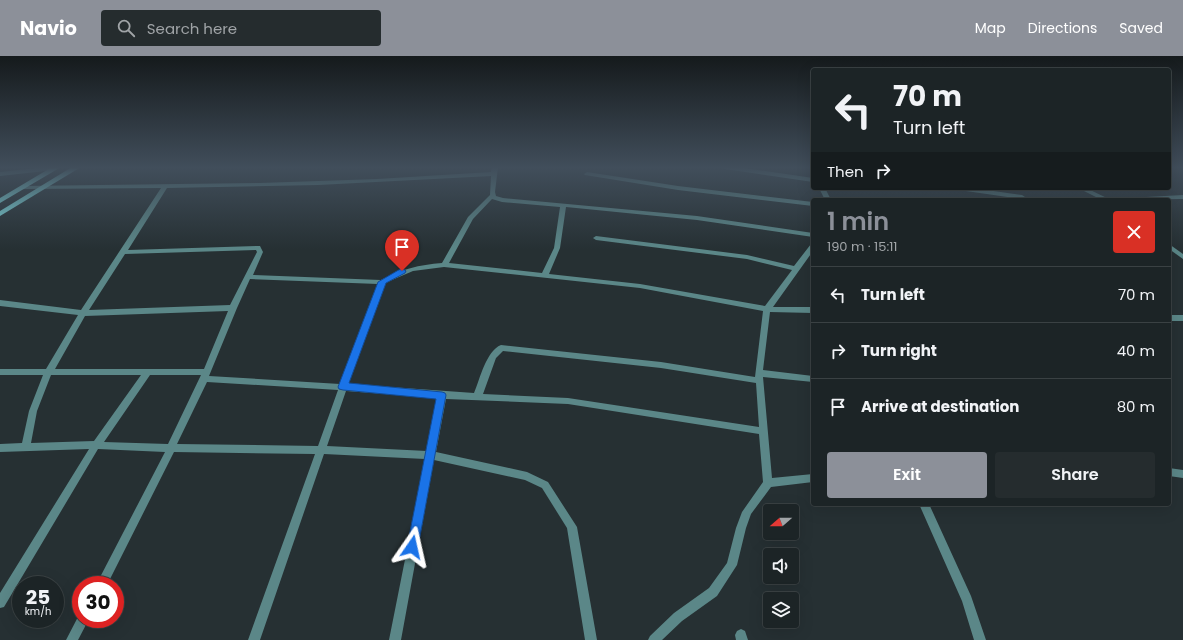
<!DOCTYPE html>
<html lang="en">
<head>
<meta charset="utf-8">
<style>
	body { margin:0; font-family:Poppins,sans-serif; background:#252c2e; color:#f1f3f6; height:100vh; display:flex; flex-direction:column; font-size:15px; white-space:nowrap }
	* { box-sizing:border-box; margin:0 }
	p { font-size:13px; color:#a0a4a7 }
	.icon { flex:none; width:22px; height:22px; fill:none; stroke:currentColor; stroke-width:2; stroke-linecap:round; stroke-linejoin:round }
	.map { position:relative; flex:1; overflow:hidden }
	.sheet { position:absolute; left:811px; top:142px; width:360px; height:308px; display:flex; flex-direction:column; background:#1c2426; border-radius:4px; box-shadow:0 4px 16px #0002,0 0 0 1px #3a4143 }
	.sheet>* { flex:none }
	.guide { position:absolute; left:811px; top:12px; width:360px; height:122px; border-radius:4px; box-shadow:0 4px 16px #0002,0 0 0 1px #3a4143; background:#1c2426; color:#f1f3f6; overflow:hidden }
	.needle { width:26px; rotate:250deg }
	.buttons { position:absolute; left:763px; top:448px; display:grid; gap:8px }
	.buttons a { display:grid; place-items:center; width:36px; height:36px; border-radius:4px; background:#1c2426; box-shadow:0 4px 16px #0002,0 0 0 1px #3a4143; font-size:20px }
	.speed { position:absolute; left:12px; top:520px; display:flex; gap:8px; font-size:20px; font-weight:700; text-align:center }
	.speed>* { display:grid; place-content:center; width:52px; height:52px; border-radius:50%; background:#1c2426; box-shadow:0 4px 16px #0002,0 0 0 1px #3a4143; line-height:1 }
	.speed small { font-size:10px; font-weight:400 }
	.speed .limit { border:6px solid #d22; background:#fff; color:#111 }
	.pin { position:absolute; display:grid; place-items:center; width:34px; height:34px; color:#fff; margin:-41px -17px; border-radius:50% 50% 50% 0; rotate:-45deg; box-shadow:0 0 4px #0007 }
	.pin .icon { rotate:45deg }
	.me { position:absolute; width:44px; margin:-22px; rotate:11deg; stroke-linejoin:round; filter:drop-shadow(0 0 3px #0008) }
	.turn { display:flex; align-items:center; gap:14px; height:84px; padding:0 16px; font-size:18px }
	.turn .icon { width:52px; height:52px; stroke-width:2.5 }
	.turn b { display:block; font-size:28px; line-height:34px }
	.then { display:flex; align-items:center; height:38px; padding:0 16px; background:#0003; gap:8px; font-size:15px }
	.round { display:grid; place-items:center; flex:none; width:42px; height:42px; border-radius:4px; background:#252c2e }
	.head { display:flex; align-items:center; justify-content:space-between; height:68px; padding:0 16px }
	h1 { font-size:24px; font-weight:600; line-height:30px; color:#8c9099 }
	.primary-button { display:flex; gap:8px; margin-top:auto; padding:8px 16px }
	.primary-button a { flex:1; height:46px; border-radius:4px; background:#8c9099; color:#fff; font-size:16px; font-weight:600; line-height:46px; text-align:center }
	.primary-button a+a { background:#252c2e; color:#f1f3f6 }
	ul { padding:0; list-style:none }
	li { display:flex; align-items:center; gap:12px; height:56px; padding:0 16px; border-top:1px solid #3a4143 }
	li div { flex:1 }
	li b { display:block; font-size:15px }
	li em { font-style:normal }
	header { display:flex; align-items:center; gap:24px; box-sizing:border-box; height:56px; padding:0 20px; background:#8c9099; color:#fff }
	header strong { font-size:19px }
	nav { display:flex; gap:22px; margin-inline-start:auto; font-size:14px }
	.search { width:280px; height:36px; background:#252c2e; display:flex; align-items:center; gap:10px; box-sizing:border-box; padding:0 14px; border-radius:4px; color:#a0a4a7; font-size:15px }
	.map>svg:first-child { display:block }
</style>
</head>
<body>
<header>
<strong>Navio</strong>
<div class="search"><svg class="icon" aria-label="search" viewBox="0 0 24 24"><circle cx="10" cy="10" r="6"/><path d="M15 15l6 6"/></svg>Search here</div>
<nav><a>Map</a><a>Directions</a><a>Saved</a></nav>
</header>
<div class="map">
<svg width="1183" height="584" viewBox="0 0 1183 584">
	<rect width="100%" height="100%" fill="#263033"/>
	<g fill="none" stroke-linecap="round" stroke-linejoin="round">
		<g fill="#5b8788" fill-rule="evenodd">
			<path d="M47 111 57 112 54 114 0 120V116Z"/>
			<path d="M492 111H498L495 136 496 140 503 142 697 160 813 177V181L697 164 566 151 560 192 549 218 640 228 765 250 792 214 747 203 596 184 593 182 596 180 747 199 794 210 811 188H813V195L773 251H813V257L770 256 763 314 813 320V326L763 321 772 422 813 418V426L771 431 751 458 746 472 737 509 717 540 682 565 662 584H648L650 580 674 557 709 532 727 507 736 472 742 456 763 426 759 378 568 348 446 343 436 396 527 416 548 426 577 471 597 584H585L567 472 542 432 525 424 434 404 401 584H389L425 403 324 398 260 584H248L315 398 174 396 107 529H96L165 396 98 393 4 551 0 552V537L89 393 0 396V388L22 387 29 355 43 319H0V313H46L78 259 0 250V244L81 254 161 132 23 133 21 132V130L259 127 377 123 491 116ZM491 120 490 139 468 161 442 207C419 209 401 213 381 224L253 219 263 196 260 190H258L128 194 167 132 318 129ZM492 143 502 146 560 151 554 192 542 217 449 207 473 163ZM256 194 257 196 230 249 89 254 125 198ZM444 211 640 232 763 255 755 321 661 306 501 289C486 295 480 323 474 337L348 328 385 227 413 215ZM250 223 378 228 340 328 209 320 237 252ZM228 255 204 313H55L85 260ZM503 295 661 312 756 327 759 371 568 342 483 338 496 302ZM51 319H141L94 385 31 387 37 355ZM150 319H201L168 388 104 386ZM207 326 338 334 318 390 177 388ZM346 335 437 342 427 395 327 390Z"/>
			<path d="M722 111H737L813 122V126L725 113Z"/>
			<path d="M587 116 678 130 813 146V150L678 134 585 119 584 118Z"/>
			<path d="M819 132H825L831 144H825Z"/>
			<path d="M956 132H972L1022 139 1025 141 1022 143 959 134Z"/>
			<path d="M1078 132H1086L1109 143 1183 139V143L1102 144Z"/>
			<path d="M1169 188 1183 198V203L1169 193Z"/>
			<rect x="1169" y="259" width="14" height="6"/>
			<path d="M1169 412 1183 414V422L1169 420Z"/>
			<path d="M919 448H929L971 540 986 584H974L962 545Z"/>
			<path d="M81 558V563H89L78 584H66L79 559Z"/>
			<path d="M741 573 745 575 748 584H736L735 579 737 575Z"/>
		</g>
		<g fill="#80e0e2" fill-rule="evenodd">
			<path d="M52 111H61L0 147V142Z"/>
			<path d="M72 111H81L0 160V155Z"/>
		</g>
	</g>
	<linearGradient id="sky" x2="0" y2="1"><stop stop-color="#151a1c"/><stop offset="0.58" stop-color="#414e5b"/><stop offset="1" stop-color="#414e5b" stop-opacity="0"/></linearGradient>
	<rect width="1183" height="193" fill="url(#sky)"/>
	<path fill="#1a73e8" stroke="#114b97" d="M402 212 406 215 405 217 386 227 349 327 442 336 445 337 446 339 418 491 417 495 412 497 408 495 407 491 436 343 343 334 339 333 338 331 378 226Z"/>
</svg>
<div class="buttons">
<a><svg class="needle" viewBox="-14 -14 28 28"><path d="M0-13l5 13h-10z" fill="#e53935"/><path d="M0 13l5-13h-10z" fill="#a0a4a7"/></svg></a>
<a><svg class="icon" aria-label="sound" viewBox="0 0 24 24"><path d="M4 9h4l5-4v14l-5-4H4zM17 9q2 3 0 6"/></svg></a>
<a><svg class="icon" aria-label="layers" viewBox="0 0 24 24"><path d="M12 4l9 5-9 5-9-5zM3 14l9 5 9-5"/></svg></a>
</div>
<div class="speed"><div>25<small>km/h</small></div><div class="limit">30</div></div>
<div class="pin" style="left:402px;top:215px;background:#d93025"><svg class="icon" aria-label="arrive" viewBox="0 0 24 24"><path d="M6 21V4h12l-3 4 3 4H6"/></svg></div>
<svg class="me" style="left:412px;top:491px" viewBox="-20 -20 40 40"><path d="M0-17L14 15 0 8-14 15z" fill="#1a73e8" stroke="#fff" stroke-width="4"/></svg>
<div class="guide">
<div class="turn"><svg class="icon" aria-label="left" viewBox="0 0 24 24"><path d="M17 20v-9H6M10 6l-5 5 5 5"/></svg><div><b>70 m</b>Turn left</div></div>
<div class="then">Then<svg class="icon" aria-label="right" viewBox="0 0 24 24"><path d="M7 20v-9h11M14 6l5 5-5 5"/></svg></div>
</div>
<section class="sheet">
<div class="head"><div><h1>1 min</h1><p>190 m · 15:11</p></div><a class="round" style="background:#d93025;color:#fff"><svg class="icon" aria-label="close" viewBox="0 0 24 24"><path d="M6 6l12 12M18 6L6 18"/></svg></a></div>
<ul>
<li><svg class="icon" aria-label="left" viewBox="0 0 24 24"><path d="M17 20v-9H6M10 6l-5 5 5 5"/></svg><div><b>Turn left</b></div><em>70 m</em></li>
<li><svg class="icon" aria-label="right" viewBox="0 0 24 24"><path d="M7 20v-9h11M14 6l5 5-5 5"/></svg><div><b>Turn right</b></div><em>40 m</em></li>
<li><svg class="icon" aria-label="arrive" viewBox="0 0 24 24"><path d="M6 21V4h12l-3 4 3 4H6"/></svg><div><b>Arrive at destination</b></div><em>80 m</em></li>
</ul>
<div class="primary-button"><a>Exit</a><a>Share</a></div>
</section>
</div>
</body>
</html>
